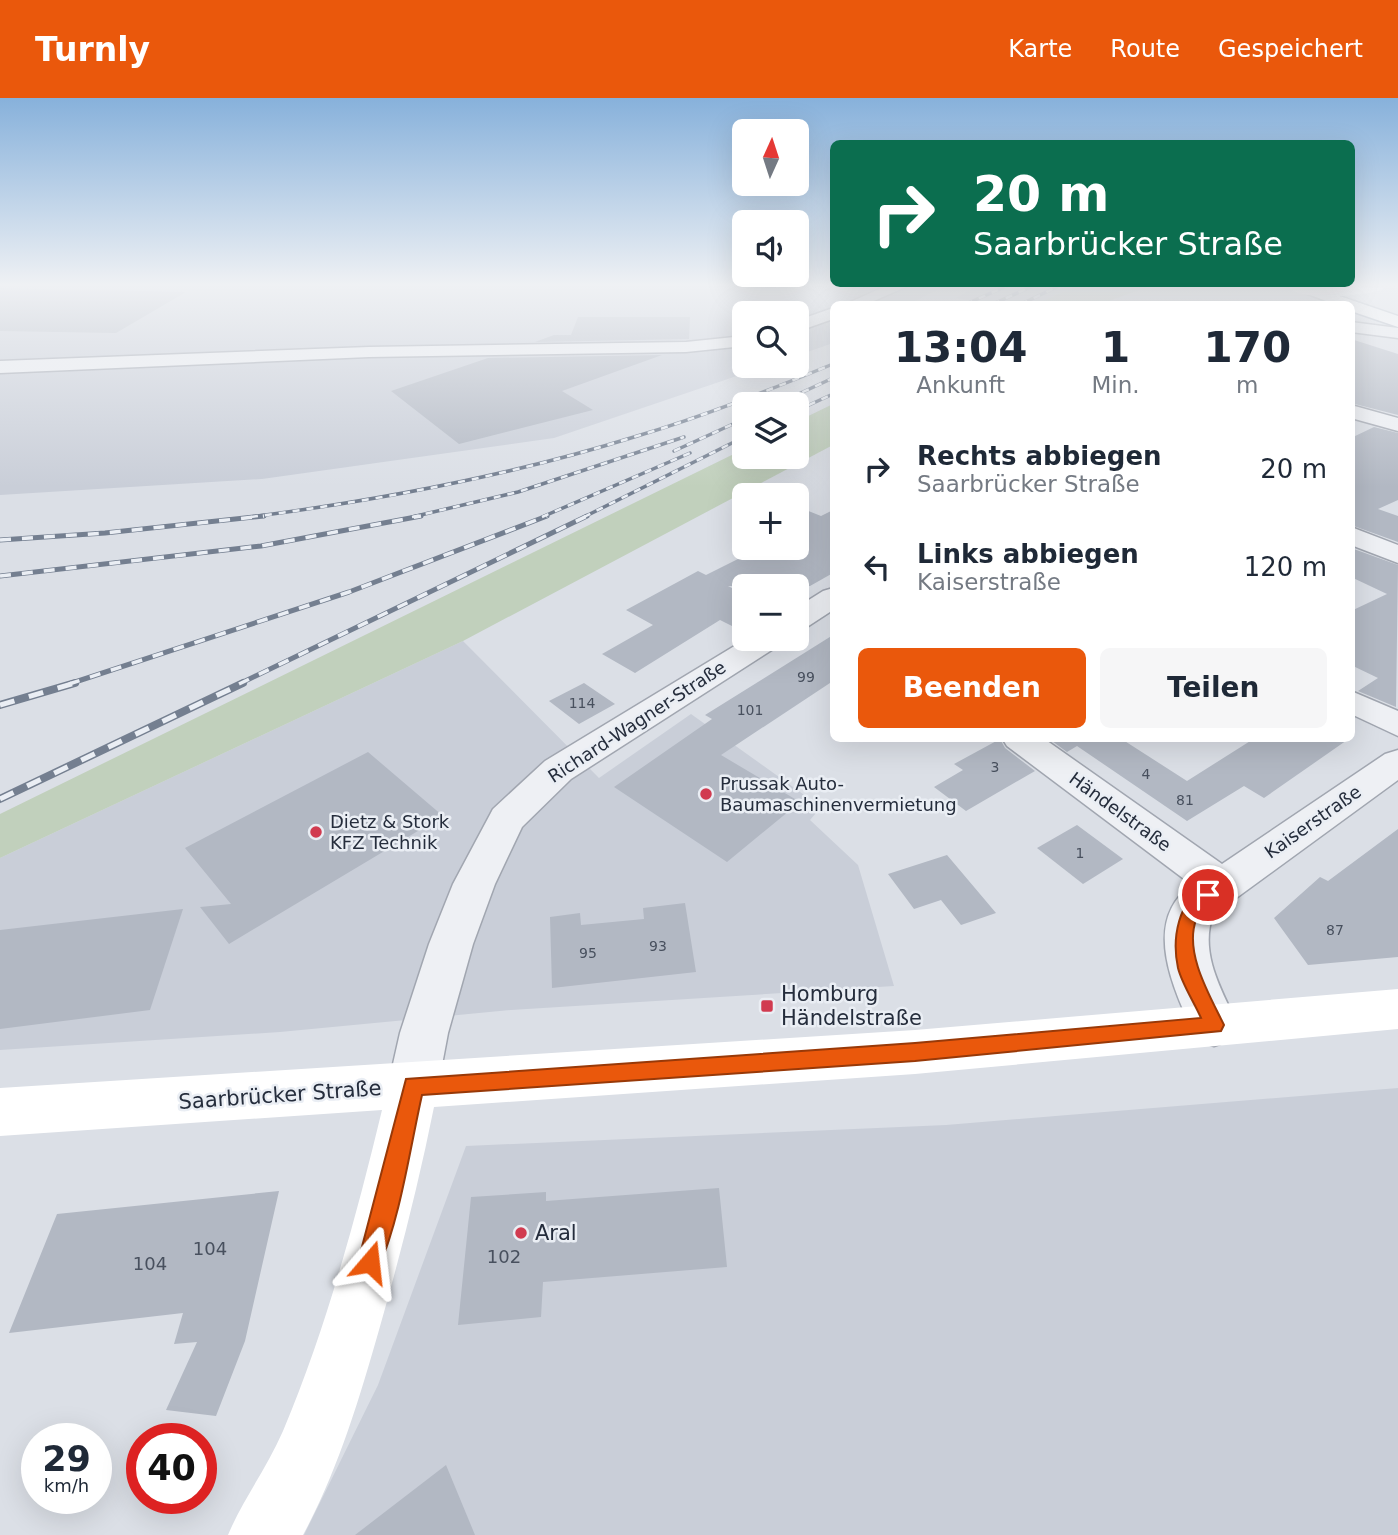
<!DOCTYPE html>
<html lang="de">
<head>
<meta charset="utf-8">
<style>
	body { margin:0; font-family:"DejaVu Sans",sans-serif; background:#f6f6f7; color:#1f2937; height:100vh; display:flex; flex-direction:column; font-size:26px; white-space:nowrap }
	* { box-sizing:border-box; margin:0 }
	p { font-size:23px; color:#747a83 }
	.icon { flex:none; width:38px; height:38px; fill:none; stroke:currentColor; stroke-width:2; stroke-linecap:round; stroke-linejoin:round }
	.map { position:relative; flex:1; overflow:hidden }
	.sheet { position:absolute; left:830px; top:203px; width:525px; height:441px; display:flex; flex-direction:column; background:#fff; border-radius:10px; box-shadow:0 7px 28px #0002 }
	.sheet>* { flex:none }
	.banner { position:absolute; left:830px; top:42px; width:525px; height:147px; border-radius:10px; box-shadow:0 7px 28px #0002; background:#0b6e4f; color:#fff; overflow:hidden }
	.needle { width:46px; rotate:3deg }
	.buttons { position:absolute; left:732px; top:21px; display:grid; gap:14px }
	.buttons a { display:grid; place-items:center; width:77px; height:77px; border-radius:10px; background:#fff; box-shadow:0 7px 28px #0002; font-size:35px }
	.speed { position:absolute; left:21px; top:1325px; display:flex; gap:14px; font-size:35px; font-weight:700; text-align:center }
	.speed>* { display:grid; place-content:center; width:91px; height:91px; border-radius:50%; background:#fff; box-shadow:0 7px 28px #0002; line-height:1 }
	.speed small { font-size:18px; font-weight:400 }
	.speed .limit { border:10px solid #d22; background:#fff; color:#111 }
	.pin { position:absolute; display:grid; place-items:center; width:60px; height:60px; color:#fff; margin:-30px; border:4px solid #fff; border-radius:50%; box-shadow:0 2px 7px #0007 }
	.me { position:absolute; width:77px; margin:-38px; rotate:17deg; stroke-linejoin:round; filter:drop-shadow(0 0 5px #0008) }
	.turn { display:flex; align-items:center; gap:24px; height:147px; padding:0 28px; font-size:32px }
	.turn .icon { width:91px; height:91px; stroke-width:2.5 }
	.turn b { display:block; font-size:49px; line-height:60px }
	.eta { display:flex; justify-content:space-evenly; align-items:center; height:119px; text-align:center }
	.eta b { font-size:42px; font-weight:800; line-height:49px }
	.action { display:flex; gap:14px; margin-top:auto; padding:14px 28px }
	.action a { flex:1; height:80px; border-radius:10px; background:#ea580c; color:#fff; font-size:28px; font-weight:800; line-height:80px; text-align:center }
	.action a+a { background:#f6f6f7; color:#1f2937 }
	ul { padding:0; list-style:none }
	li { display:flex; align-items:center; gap:21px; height:98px; padding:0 28px }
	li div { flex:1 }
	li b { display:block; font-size:26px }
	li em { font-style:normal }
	header { display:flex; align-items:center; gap:42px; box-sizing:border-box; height:98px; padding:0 35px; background:#ea580c; color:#fff }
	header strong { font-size:33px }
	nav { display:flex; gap:38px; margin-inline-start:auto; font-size:24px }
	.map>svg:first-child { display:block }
</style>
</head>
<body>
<header>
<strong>Turnly</strong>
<nav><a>Karte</a><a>Route</a><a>Gespeichert</a></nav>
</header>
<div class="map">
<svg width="1398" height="1437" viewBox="0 0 1398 1437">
	<rect width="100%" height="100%" fill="#dbdfe6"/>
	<g fill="#c9ced8">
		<path d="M0 188H945L909 206H833V245L796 258V215H744V268H766L554 340 262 381 0 397Z"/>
		<path d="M977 188H1076L1036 206H990L956 200Z"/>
		<path d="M463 543 599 680 691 616 821 709 810 722 858 767 894 888 511 912 280 934 0 952V760Z"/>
		<path d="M1398 990V1437H304L378 1287 466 1048 946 1027Z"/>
	</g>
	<g fill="#c1d0bc">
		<path d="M1076 188H1150L1101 206H1036Z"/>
		<path d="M833 306V347L463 543 0 760V716L744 351V359H796V324Z"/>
	</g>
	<g fill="#b2b8c3">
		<path d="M0 190 186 194 116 235 0 233Z"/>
		<path d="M578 219H690L689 241 535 244 554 237H571Z"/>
		<path d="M1351 241 1398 256V317L1351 305Z"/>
		<path d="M662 257 562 293 593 312 459 346 391 293 488 260Z"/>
		<path d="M1374 329 1398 335V402L1378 411 1398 418V444L1351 427V340Z"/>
		<path d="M796 408 821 418 833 412V475L810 488H728L744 496V527L738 531 720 522 635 575 602 556 653 527 626 512 698 473 706 477 760 450H796Z"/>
		<path d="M1351 450 1398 467 1396 609 1358 593 1378 580 1351 567V513L1387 496 1351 479Z"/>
		<path d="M833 537V583L721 657 800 704 727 764 614 689 712 621 705 617Z"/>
		<path d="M584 585 615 606 579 626 549 603Z"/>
		<path d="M1048 640H1120L1187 683 1255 640H1350L1264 700 1244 688 1187 723 1077 648 1067 654Z"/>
		<path d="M1000 641 1005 650 1035 673 966 713 934 689 963 672 954 666Z"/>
		<path d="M368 654 443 718 229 846 200 809 231 806 185 750Z"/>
		<path d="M1077 727 1123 761 1083 786 1037 750Z"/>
		<path d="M1398 731V859L1308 867 1274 820 1320 779 1328 783Z"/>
		<path d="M947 757 996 815 961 827 941 802 914 811 888 776Z"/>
		<path d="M685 805 696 874 552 890 550 819 580 815 581 827 644 821 643 810Z"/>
		<path d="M183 811 150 912 0 931V832Z"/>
		<path d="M719 1090 727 1169 543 1184 541 1219 458 1227 471 1099 546 1094V1103Z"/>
		<path d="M279 1093 245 1243 216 1318 166 1312 197 1244 174 1246 183 1215 9 1235 57 1116Z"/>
		<path d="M446 1367 475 1437H355Z"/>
	</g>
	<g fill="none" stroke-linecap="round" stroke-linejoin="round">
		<g stroke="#a1a6b0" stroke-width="3">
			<g id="street">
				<path d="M886 188H908L867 206H846Z"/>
				<path d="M833 210V221L796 234V223Z"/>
				<path d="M1351 224 1398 230V240L1351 234Z"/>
				<path d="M744 238V248L686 254 369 259 0 275V263L369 249 686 244Z"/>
				<path d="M1351 307 1398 320V333L1351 320Z"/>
				<path d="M1351 429 1398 447V465L1351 447Z"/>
				<path d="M833 490V512L807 529 796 532V510L823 493Z"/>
				<path d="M746 541H782L778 548 571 681 522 729 495 786 473 846 448 935 438 988 431 1004 413 1011 395 1004 388 988 400 935 429 846 453 786 493 711 545 663Z"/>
				<path d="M1351 593 1398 613V638L1351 616Z"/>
				<path d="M1002 640H1043L1222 766 1385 656 1398 652V682L1213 817C1199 855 1222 893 1238 927L1231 942 1214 948 1197 942C1176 897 1139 824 1192 787L1007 648Z"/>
			</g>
		</g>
		<g stroke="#9aa4b2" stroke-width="3">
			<path id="primary" d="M1287 188H1310L1398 218V229L1351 213V206H1334Z"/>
		</g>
		<use href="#street" fill="#eef0f4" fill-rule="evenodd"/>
		<g fill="#fff" fill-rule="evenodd">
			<path d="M1288 188 1385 189 1382 192C1364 197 1298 205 1288 188Z"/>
			<path d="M1398 891V931L915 976 434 1009C419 1084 400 1158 379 1232 359 1302 338 1372 303 1437H228C243 1401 267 1370 283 1333 326 1231 356 1120 382 1012L0 1038V990L915 932Z"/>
		</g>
		<use href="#primary" fill="#fff" fill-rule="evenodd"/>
		<g stroke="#747f90" stroke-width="3.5">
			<g id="rail-far2">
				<path d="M966 206 1007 188"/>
				<path d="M993 206 1033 188"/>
				<path d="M1021 206 1059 188"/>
				<path d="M777 306 833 280"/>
				<path d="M796 313 833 296"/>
				<path d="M674 353 744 321"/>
				<path d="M251 419C380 402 509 378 634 339 702 319 767 293 833 266"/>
				<path d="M412 419 518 394 684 339"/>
				<path d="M542 419 690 355"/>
				<path d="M584 419 744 339"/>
			</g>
		</g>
		<g stroke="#747f90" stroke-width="5">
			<g id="rail-far1">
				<path d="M0 442 105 435 264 418"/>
				<path d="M0 478 261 448 421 418"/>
				<path d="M69 586 349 494 547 418"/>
				<path d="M239 586 587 418"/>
			</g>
		</g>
		<g stroke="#747f90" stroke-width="8">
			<g id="rail">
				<path d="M0 607 75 585"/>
				<path d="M0 701 243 585"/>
			</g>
		</g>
		<use href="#rail-far2" stroke="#eaeef4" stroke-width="2.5" stroke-dasharray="7" stroke-linecap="butt"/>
		<use href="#rail-far1" stroke="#eaeef4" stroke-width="3.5" stroke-dasharray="11" stroke-linecap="butt"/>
		<use href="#rail" stroke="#eaeef4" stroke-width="5" stroke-dasharray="15" stroke-linecap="butt"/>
	</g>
	<linearGradient id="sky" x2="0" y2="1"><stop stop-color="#87b1db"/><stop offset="0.48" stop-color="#eff1f4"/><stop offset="1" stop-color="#eff1f4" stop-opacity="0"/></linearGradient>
	<rect width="1398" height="389" fill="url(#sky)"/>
	<path fill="#ea580c" stroke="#983908" stroke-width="2" d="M1208 790 1217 797C1211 807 1201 811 1196 822 1184 855 1210 898 1224 927L1221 933 915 963 422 997C409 1055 401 1117 378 1172L370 1176 361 1172 358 1164 406 981 915 945 1201 920C1194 904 1182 886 1178 870 1172 842 1177 800 1208 790Z"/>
	<g fill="#d13b50" stroke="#eaeef4" stroke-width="2.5">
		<circle cx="706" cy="696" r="7"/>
		<circle cx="316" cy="734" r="7"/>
		<rect x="760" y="901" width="14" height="14" rx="3.5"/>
		<circle cx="521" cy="1135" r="7"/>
	</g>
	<g text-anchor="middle" stroke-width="5" stroke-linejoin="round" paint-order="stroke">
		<g font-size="14" fill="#48505e">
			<text x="806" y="584">99</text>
			<text x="582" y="610">114</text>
			<text x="750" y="617">101</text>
			<text x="995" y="674">3</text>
			<text x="1146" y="681">4</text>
			<text x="1185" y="707">81</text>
			<text x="1080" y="760">1</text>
			<text x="1335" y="837">87</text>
			<text x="658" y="853">93</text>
			<text x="588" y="860">95</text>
		</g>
		<g font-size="18" fill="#252d3c" stroke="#eaeef4">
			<text transform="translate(637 624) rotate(-33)" y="6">Richard-Wagner-Straße</text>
			<text transform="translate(1120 714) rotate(36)" y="6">Händelstraße</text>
			<text transform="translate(1313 724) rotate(-35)" y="6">Kaiserstraße</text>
		</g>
		<g font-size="18" fill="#252d3c" stroke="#eaeef4" text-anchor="start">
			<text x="720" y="692">Prussak Auto-<tspan x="720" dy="21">Baumaschinenvermietung</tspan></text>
			<text x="330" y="730">Dietz &amp; Stork<tspan x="330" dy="21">KFZ Technik</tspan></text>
		</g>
		<g font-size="18" fill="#48505e">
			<text x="210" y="1157">104</text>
			<text x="504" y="1165">102</text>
			<text x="150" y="1172">104</text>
		</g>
		<g font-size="21" fill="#252d3c" stroke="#eaeef4" text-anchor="start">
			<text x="781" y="903">Homburg<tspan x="781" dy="24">Händelstraße</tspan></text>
			<text x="535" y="1142">Aral</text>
		</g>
		<g font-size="21" fill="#252d3c" stroke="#eaeef4">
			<text transform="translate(280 997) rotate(-4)" y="7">Saarbrücker Straße</text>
		</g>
	</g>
</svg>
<div class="buttons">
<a><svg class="needle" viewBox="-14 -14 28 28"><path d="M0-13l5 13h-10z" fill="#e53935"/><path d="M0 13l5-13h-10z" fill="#747a83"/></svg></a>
<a><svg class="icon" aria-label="sound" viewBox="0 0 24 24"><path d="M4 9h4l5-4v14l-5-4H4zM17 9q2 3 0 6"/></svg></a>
<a><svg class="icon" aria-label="search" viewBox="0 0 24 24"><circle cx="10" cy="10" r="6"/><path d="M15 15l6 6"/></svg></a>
<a><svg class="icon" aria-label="layers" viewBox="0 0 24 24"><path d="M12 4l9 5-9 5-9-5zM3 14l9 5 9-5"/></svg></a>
<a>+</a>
<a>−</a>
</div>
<div class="speed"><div>29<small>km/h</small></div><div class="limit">40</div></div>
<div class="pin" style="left:1208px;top:797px;background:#d93025"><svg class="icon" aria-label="arrive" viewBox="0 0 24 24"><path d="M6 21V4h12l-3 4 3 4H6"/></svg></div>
<svg class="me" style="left:370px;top:1164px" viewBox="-20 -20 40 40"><path d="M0-17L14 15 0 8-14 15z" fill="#ea580c" stroke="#fff" stroke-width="4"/></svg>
<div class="banner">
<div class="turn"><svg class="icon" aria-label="right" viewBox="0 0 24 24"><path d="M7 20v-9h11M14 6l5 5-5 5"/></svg><div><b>20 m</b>Saarbrücker Straße</div></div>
</div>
<section class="sheet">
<div class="eta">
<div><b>13:04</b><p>Ankunft</p></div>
<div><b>1</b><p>Min.</p></div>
<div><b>170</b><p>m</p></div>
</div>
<ul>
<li><svg class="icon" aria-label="right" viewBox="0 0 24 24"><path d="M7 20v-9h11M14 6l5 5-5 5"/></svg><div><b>Rechts abbiegen</b><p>Saarbrücker Straße</p></div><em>20 m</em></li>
<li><svg class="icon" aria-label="left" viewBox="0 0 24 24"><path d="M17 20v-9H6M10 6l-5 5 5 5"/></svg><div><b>Links abbiegen</b><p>Kaiserstraße</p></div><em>120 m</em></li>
</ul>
<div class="action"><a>Beenden</a><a>Teilen</a></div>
</section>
</div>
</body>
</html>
